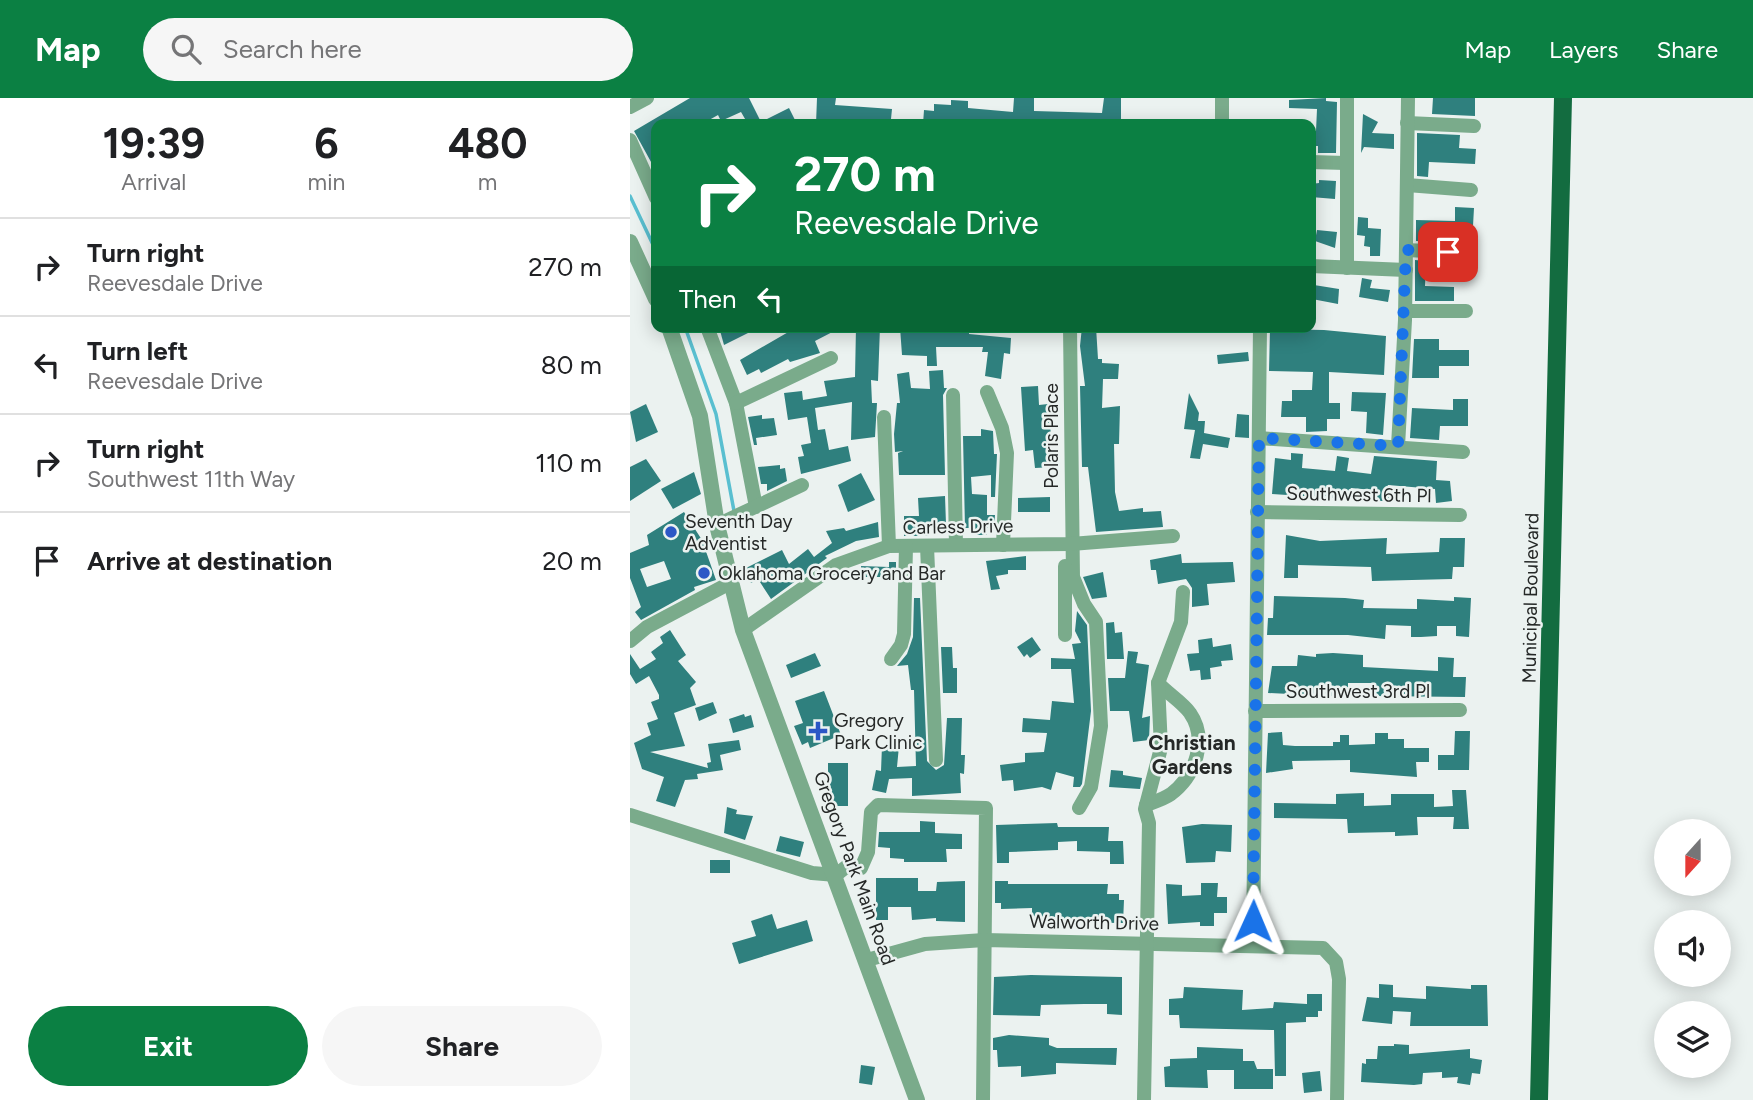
<!DOCTYPE html>
<html lang="en">
<head>
<meta charset="utf-8">
<style>
	body { margin:0; font-family:Figtree,sans-serif; background:#f6f6f6; color:#202124; height:100vh; display:flex; flex-direction:column; font-size:26px; white-space:nowrap }
	* { box-sizing:border-box; margin:0 }
	p { font-size:23px; color:#757577 }
	.icon { flex:none; width:38px; height:38px; fill:none; stroke:currentColor; stroke-width:2; stroke-linecap:round; stroke-linejoin:round }
	.map { position:relative; flex:1; overflow:hidden }
	.drawer { display:flex; flex-direction:column; background:#fff; width:630px }
	.drawer>* { flex:none }
	.banner { position:absolute; left:21px; top:21px; width:665px; height:214px; border-radius:14px; box-shadow:0 4px 18px #0003; background:#0b8043; color:#fff; overflow:hidden }
	.needle { width:46px; rotate:201deg }
	.tools { position:absolute; left:1024px; top:721px; display:grid; gap:14px }
	.tools a { display:grid; place-items:center; width:77px; height:77px; border-radius:50%; background:#fff; box-shadow:0 4px 18px #0003; font-size:35px }
	.pin { position:absolute; display:grid; place-items:center; width:60px; height:60px; color:#fff; margin:-30px; border-radius:14px; box-shadow:0 4px 10px #0006 }
	.me { position:absolute; width:77px; margin:-38px; rotate:1deg; stroke-linejoin:round; filter:drop-shadow(0 0 5px #0008) }
	.turn { display:flex; align-items:center; gap:24px; height:147px; padding:0 28px; font-size:32px }
	.turn .icon { width:91px; height:91px; stroke-width:2.5 }
	.turn b { display:block; font-size:49px; line-height:60px }
	.then { display:flex; align-items:center; height:66px; padding:0 28px; background:#0003; gap:14px; font-size:26px }
	.eta { display:flex; justify-content:space-evenly; align-items:center; height:119px; text-align:center }
	.eta b { font-size:42px; font-weight:700; line-height:49px }
	.action { display:flex; gap:14px; margin-top:auto; padding:14px 28px }
	.action a { flex:1; height:80px; border-radius:42px; background:#0b8043; color:#fff; font-size:28px; font-weight:700; line-height:80px; text-align:center }
	.action a+a { background:#f6f6f6; color:#202124 }
	ul { padding:0; list-style:none }
	li { display:flex; align-items:center; gap:21px; height:98px; padding:0 28px; border-top:2px solid #e0e0e0 }
	li div { flex:1 }
	li b { display:block; font-size:26px }
	li em { font-style:normal }
	header { display:flex; align-items:center; gap:42px; box-sizing:border-box; height:98px; padding:0 35px; background:#0b8043; color:#fff }
	header strong { font-size:33px }
	nav { display:flex; gap:38px; margin-inline-start:auto; font-size:24px }
	.search { width:490px; height:63px; background:#f6f6f6; display:flex; align-items:center; gap:18px; box-sizing:border-box; padding:0 24px; border-radius:38px; color:#757577; font-size:26px }
	main { display:flex; flex:1; min-height:0 }
	.map>svg:first-child { display:block }
</style>
</head>
<body>
<header>
<strong>Map</strong>
<div class="search"><svg class="icon" aria-label="search" viewBox="0 0 24 24"><circle cx="10" cy="10" r="6"/><path d="M15 15l6 6"/></svg>Search here</div>
<nav><a>Map</a><a>Layers</a><a>Share</a></nav>
</header>
<main>
<section class="drawer">
<div class="eta">
<div><b>19:39</b><p>Arrival</p></div>
<div><b>6</b><p>min</p></div>
<div><b>480</b><p>m</p></div>
</div>
<ul>
<li><svg class="icon" aria-label="right" viewBox="0 0 24 24"><path d="M7 20v-9h11M14 6l5 5-5 5"/></svg><div><b>Turn right</b><p>Reevesdale Drive</p></div><em>270 m</em></li>
<li><svg class="icon" aria-label="left" viewBox="0 0 24 24"><path d="M17 20v-9H6M10 6l-5 5 5 5"/></svg><div><b>Turn left</b><p>Reevesdale Drive</p></div><em>80 m</em></li>
<li><svg class="icon" aria-label="right" viewBox="0 0 24 24"><path d="M7 20v-9h11M14 6l5 5-5 5"/></svg><div><b>Turn right</b><p>Southwest 11th Way</p></div><em>110 m</em></li>
<li><svg class="icon" aria-label="arrive" viewBox="0 0 24 24"><path d="M6 21V4h12l-3 4 3 4H6"/></svg><div><b>Arrive at destination</b></div><em>20 m</em></li>
</ul>
<div class="action"><a>Exit</a><a>Share</a></div>
</section>
<div class="map">
<svg width="1123" height="1002" viewBox="0 0 1123 1002">
	<rect width="100%" height="100%" fill="#ebf2f0"/>
	<g fill="none" stroke-linecap="round" stroke-linejoin="round">
		<g stroke="#59bfd0" stroke-width="3.5">
			<path d="M0 98 26 153"/>
			<path d="M55 229 86 316 104 413"/>
		</g>
	</g>
	<g fill="#2f807e" fill-rule="evenodd">
		<path d="M60 0H119L131 24 159 10 167 26H118L111 14 91 23 88 17 72 26H26V73L4 33Z"/>
		<path d="M187 0H206L205 7 262 11 261 21H252V26H186Z"/>
		<path d="M384 0H404V13L472 15 474 0H491V26H293L294 12 304 13V6L321 7V2L338 3V10L383 14Z"/>
		<path d="M696 0V3L707 4 706 55H688V48H681V33H686L687 11 659 10V2Z"/>
		<path d="M803 0H845V18L802 16Z"/>
		<path d="M733 16 748 24 742 35 764 36V51L734 49 731 55Z"/>
		<path d="M787 35 830 37 829 50 846 51 845 66 799 64 798 79 787 78Z"/>
		<path d="M689 82 706 83 705 101 681 99V86L689 85Z"/>
		<path d="M825 109 844 110 842 146 786 143V122L825 123Z"/>
		<path d="M728 119 738 120V130L751 131 750 158H740V149L734 148 735 138 727 137Z"/>
		<path d="M687 132 707 134 705 150 685 143Z"/>
		<path d="M785 162 796 163 795 188 824 189V203H785Z"/>
		<path d="M732 180 742 182 740 190 760 192 758 204 729 199Z"/>
		<path d="M684 187 709 191 708 206 682 201Z"/>
		<path d="M89 229H130L94 247Z"/>
		<path d="M167 229H212L185 243 190 255 160 264 158 261 131 275 129 271 117 277 110 262Z"/>
		<path d="M226 229H250L248 283 241 282 242 305H247L245 339 221 342 222 304 185 310 188 332 195 331 199 352 218 348 221 363 171 376 168 359 174 358 171 347 181 345 177 319 158 322 154 295 172 293 173 302 197 298 194 283 225 279Z"/>
		<path d="M270 229H285L298 235V229H339V236L381 240 380 256 374 255 371 281 355 278 358 254H352L353 249H306L307 268H297V258L272 257Z"/>
		<path d="M452 229H466L468 261H472V265L489 266 488 281H473L472 310 490 308 489 346H484L485 394 489 413 513 410V414L531 413 533 429 466 434 458 369H452L450 288H455L450 248Z"/>
		<path d="M640 231 694 232 756 238 754 277 699 274V305H710V321H697V333L676 334V319H651L652 303H662V292H682L683 274 639 273Z"/>
		<path d="M784 241H809V252H839V268H809V280H782Z"/>
		<path d="M618 254 619 263 588 266 587 257Z"/>
		<path d="M313 272 314 290H317L313 297 315 377H269L268 355 273 353 265 354 264 336 267 305H270L267 276 279 274 281 290 300 291 299 273Z"/>
		<path d="M408 288 409 307 418 306 424 369 405 370 403 352 395 353 391 289Z"/>
		<path d="M722 294 756 295 753 337 736 335 737 314 721 313Z"/>
		<path d="M559 295 569 315 568 323H575L574 335 600 340 598 350 573 346 570 361 560 360 565 332 554 331Z"/>
		<path d="M823 301H838V328H810L809 342 780 340 782 310 823 312Z"/>
		<path d="M16 306 28 334 6 344 0 314Z"/>
		<path d="M607 316 619 317V340L605 339Z"/>
		<path d="M132 317V321L144 320 147 337 126 340 127 347H124L118 319Z"/>
		<path d="M351 331 363 333 364 356H367L365 399H361V377L341 379 342 396 357 397V417H365L364 431 357 430V437H342V430H335L333 338H351Z"/>
		<path d="M661 355 673 356 672 370 705 373 707 358 719 360 717 373 741 376 744 358 807 363 806 382 820 383 822 403 806 405 805 391 758 387 759 403H743V392L721 390 718 401 642 396 645 360 661 362Z"/>
		<path d="M16 361 31 383 0 403V369Z"/>
		<path d="M150 367V371L155 370 157 383 137 393V386H131L128 369Z"/>
		<path d="M64 374 71 396 43 411 31 391Z"/>
		<path d="M231 375 245 402 218 414 208 387Z"/>
		<path d="M315 398 316 426 299 425V438H274V418H289L288 400Z"/>
		<path d="M420 399V414H388V400Z"/>
		<path d="M54 414 72 442 86 482 64 489 65 492 11 522 5 514 11 509 0 480V455L19 447 17 437ZM34 463 41 481 17 489 10 471Z"/>
		<path d="M248 424 249 439 226 443 195 458 197 460 141 501 128 481 121 485 114 471 152 452 159 466 178 451 184 459 202 445 196 433 214 430 216 433Z"/>
		<path d="M656 437 690 443 757 440 756 456 809 454 810 440H835L834 469H823L822 481 742 483 741 469 668 467V480H654Z"/>
		<path d="M551 456 552 465 603 464 605 484 577 486 579 507 562 509V490L556 481 528 486 526 472H521L520 462Z"/>
		<path d="M396 458V472H378V476L366 478 370 491 361 492 356 463Z"/>
		<path d="M259 464H266V484L258 483 259 479H232L231 468 259 469Z"/>
		<path d="M473 474 477 499 462 501 453 479Z"/>
		<path d="M644 498 715 500 734 502 733 510 787 511V501L824 503V499L841 500 839 539 826 538V528H807V538L791 539H781V528L756 527 755 541 718 537H637L638 520H643Z"/>
		<path d="M284 500H290L297 663 306 672 314 667 317 620H332L331 657H335L334 676 330 675 331 695 282 698V680L259 681 256 695 242 692 246 672 251 673 252 648H269L267 669 286 668 284 592H281L278 567 267 568 277 556 283 539Z"/>
		<path d="M447 513 457 527 461 613 452 686 450 689H443L444 679 426 674 421 692 412 689 384 693 383 682 372 683 370 667 395 664V655L414 654 417 635 392 634 393 620 420 622 422 603 444 605 441 571H421V560L445 561 442 546 451 545 445 533Z"/>
		<path d="M484 524 485 535 492 534 494 561H477L476 525Z"/>
		<path d="M40 532 56 557 48 563 66 584 60 590 66 607 44 615 55 648 20 654 78 670 77 665 81 664 78 646 109 642 111 652 90 657 93 672 67 676 68 681 55 682 45 709 26 703 34 679 12 671 4 645 21 637 17 625 28 621 21 604 29 601V597L19 578 6 586 0 576V556L10 571 26 561 21 554 33 545 30 539Z"/>
		<path d="M402 539 411 552 400 560 397 556 394 559 387 549Z"/>
		<path d="M582 540 583 549 601 546 603 562 591 563 592 568 580 570 581 581 571 582 570 572 560 573 557 556 569 555 568 542Z"/>
		<path d="M311 549H322L323 570H327V595H313Z"/>
		<path d="M498 553 508 554 506 565 519 567 512 620 520 618 519 642 503 644 499 613H480L478 580H495Z"/>
		<path d="M185 555 191 568 161 580 156 567Z"/>
		<path d="M703 555 733 557V569L808 573V559L824 560 823 579H836L835 599 745 598V585H718V599L638 595 642 568H667L668 557 686 559V556Z"/>
		<path d="M194 593 211 637 180 650 178 644 172 647 164 628 173 625 165 603Z"/>
		<path d="M83 604 87 615 69 623 65 610Z"/>
		<path d="M114 616 115 619 121 617 124 629 103 635 99 621Z"/>
		<path d="M825 633H840L839 672H808V657H824Z"/>
		<path d="M652 634 653 647 665 648H703V644H710V637H719V647L745 646V635H758V641H774V650H799V664H786L787 679 720 674V662L662 663 663 671 636 675 638 635Z"/>
		<rect x="198" y="665" width="20" height="43"/>
		<path d="M481 672 493 673V677L512 680 510 691 479 689Z"/>
		<path d="M822 692H836L839 731H823L824 719H787L788 737 765 738V734L718 735 717 721 644 720V705L706 706V696L734 695V708L761 707V696H804V709L823 708Z"/>
		<path d="M97 709 107 712 106 716 123 718 115 742 94 735Z"/>
		<path d="M290 723 305 724V735L332 736V751H316L317 764H274V761L260 760V750L248 749 249 734H290Z"/>
		<path d="M427 725 428 729H479L478 743H493L494 766H480V754L447 753V743L428 744V752L379 754V765H367L366 727Z"/>
		<path d="M572 726 602 727 601 754 586 753 585 764 556 765 552 729Z"/>
		<path d="M150 738 174 744 170 759 146 753Z"/>
		<rect x="80" y="762" width="20" height="13"/>
		<path d="M246 780H288V793H306L307 784 335 783V824L306 823V820L282 822 281 809H258V822H246Z"/>
		<path d="M365 783H378V786H478L477 796H489V802H494L493 825 402 824V810L371 811V805H365Z"/>
		<path d="M571 785H588L587 799H597V815H584V828H570V824L538 826 536 786 552 787V798L571 797Z"/>
		<path d="M142 816 147 831 177 822 183 843 109 866 102 845 126 838 121 823Z"/>
		<path d="M401 877 492 879V917L477 916V906H454L411 907 410 918 363 917 364 879Z"/>
		<path d="M749 886 763 887V899L796 901V888L841 891V887H857L858 928H780L781 914 763 913 762 926 732 923 737 899 749 900Z"/>
		<path d="M554 889 613 892 612 912 643 910 644 904 677 906V896H692V913H688V919H676V924L656 925V978H645L644 932 550 930 549 917H539V901L553 900Z"/>
		<path d="M379 937 419 940V947L427 950H487L486 967 426 965V976L391 979V968L368 969 367 952H363V940Z"/>
		<path d="M764 946 779 947V956L840 951V960L852 962 850 976 842 975 840 987 827 985 828 979 812 980V974L793 975 792 986 784 987 731 984 732 965 736 966V961H747L748 948H764Z"/>
		<path d="M567 949 613 951V963H624L627 971H643V991H604V972H577L578 990 535 989 534 969 540 968V961L567 960Z"/>
		<path d="M231 967 245 969 242 987 229 985Z"/>
		<path d="M690 973 692 993 674 995 672 975Z"/>
	</g>
	<g fill="none" stroke-linecap="round" stroke-linejoin="round">
		<g stroke="#7aab8b" stroke-width="14">
			<path d="M0 9 17 0"/>
			<path d="M777 25 844 28"/>
			<path d="M592 26V0"/>
			<path d="M0 42 26 100"/>
			<path d="M681 64 715 65"/>
			<path d="M777 87 841 92"/>
			<path d="M776 152 839 155"/>
			<path d="M681 168 776 172"/>
			<path d="M717 170V0"/>
			<path d="M775 213H836"/>
			<path d="M77 229 106 305 126 409"/>
			<path d="M440 229 443 479 454 506 466 524 471 628 461 689 449 710"/>
			<path d="M357 294 372 330 377 355 373 447"/>
			<path d="M323 297 326 447"/>
			<path d="M106 305 201 260"/>
			<path d="M254 319 259 448"/>
			<path d="M629 340 833 354"/>
			<path d="M768 348 775 222 778 0"/>
			<path d="M627 414 830 417"/>
			<path d="M87 427 172 387"/>
			<path d="M297 448 306 662"/>
			<path d="M113 532 206 467 259 448 441 446 543 438"/>
			<path d="M435 537V468"/>
			<path d="M0 543 17 529 100 485"/>
			<path d="M261 561 271 547 274 536 276 448"/>
			<path d="M625 613 830 612"/>
			<path d="M516 707C524 704 534 701 541 696 566 677 578 641 560 615 552 604 537 595 528 585"/>
			<path d="M0 717 182 775 206 777 216 769 231 770 238 754 241 714 248 707 356 710 353 1002"/>
			<path d="M623 847 630 229"/>
			<path d="M237 862 295 846 354 842 693 850 706 864 709 881 707 1002"/>
			<path d="M514 1002 519 725 515 711 531 650 528 585 551 524 553 494"/>
		</g>
		<g stroke="#7aab8b" stroke-width="16">
			<path d="M0 144 26 201"/>
			<path d="M39 229 70 318 87 427 113 532 287 1002"/>
		</g>
		<path stroke="#136c40" stroke-width="18" d="M909 1002 933 0"/>
	</g>
	<g fill="none" stroke-linecap="round" stroke-linejoin="round">
		<path stroke="#1a73e8" stroke-width="12" stroke-dasharray="0 21.6" d="M623 823 629 340 768 348 776 152 818 154"/>
	</g>
	<g fill="#2c57c6" stroke="#ebf2f0" stroke-width="2.5">
		<circle cx="41" cy="434" r="7"/>
		<circle cx="74" cy="475" r="7"/>
		<path d="M184.5 622.5h7v7h7v7h-7v7h-7v-7h-7v-7h7z"/>
	</g>
	<g text-anchor="middle" stroke-width="5" stroke-linejoin="round" paint-order="stroke">
		<g font-size="19" fill="#252827" stroke="#ebf2f0">
			<text transform="translate(421 338) rotate(-90)" y="7">Polaris Place</text>
			<text transform="translate(729 396) rotate(1)" y="7">Southwest 6th Pl</text>
			<text transform="translate(328 428) rotate(-1)" y="7">Carless Drive</text>
			<text transform="translate(900 500) rotate(-89)" y="7">Municipal Boulevard</text>
			<text x="728" y="600">Southwest 3rd Pl</text>
			<text transform="translate(225 770) rotate(70)" y="7">Gregory Park Main Road</text>
			<text transform="translate(464 824) rotate(1)" y="7">Walworth Drive</text>
		</g>
		<g font-size="19" fill="#252827" stroke="#ebf2f0" text-anchor="start">
			<text x="55" y="430">Seventh Day<tspan x="55" dy="22">Adventist</tspan></text>
			<text x="88" y="482">Oklahoma Grocery and Bar</text>
			<text x="204" y="629">Gregory<tspan x="204" dy="22">Park Clinic</tspan></text>
		</g>
		<g font-size="21" font-weight="bold" fill="#252827" stroke="#ebf2f0">
			<text x="562" y="652">Christian<tspan x="562" dy="24">Gardens</tspan></text>
		</g>
	</g>
</svg>
<div class="tools">
<a><svg class="needle" viewBox="-14 -14 28 28"><path d="M0-13l5 13h-10z" fill="#e53935"/><path d="M0 13l5-13h-10z" fill="#757577"/></svg></a>
<a><svg class="icon" aria-label="sound" viewBox="0 0 24 24"><path d="M4 9h4l5-4v14l-5-4H4zM17 9q2 3 0 6"/></svg></a>
<a><svg class="icon" aria-label="layers" viewBox="0 0 24 24"><path d="M12 4l9 5-9 5-9-5zM3 14l9 5 9-5"/></svg></a>
</div>
<div class="pin" style="left:818px;top:154px;background:#d93025"><svg class="icon" aria-label="arrive" viewBox="0 0 24 24"><path d="M6 21V4h12l-3 4 3 4H6"/></svg></div>
<svg class="me" style="left:623px;top:823px" viewBox="-20 -20 40 40"><path d="M0-17L14 15 0 8-14 15z" fill="#1a73e8" stroke="#fff" stroke-width="4"/></svg>
<div class="banner">
<div class="turn"><svg class="icon" aria-label="right" viewBox="0 0 24 24"><path d="M7 20v-9h11M14 6l5 5-5 5"/></svg><div><b>270 m</b>Reevesdale Drive</div></div>
<div class="then">Then<svg class="icon" aria-label="left" viewBox="0 0 24 24"><path d="M17 20v-9H6M10 6l-5 5 5 5"/></svg></div>
</div>
</div>
</main>
</body>
</html>
